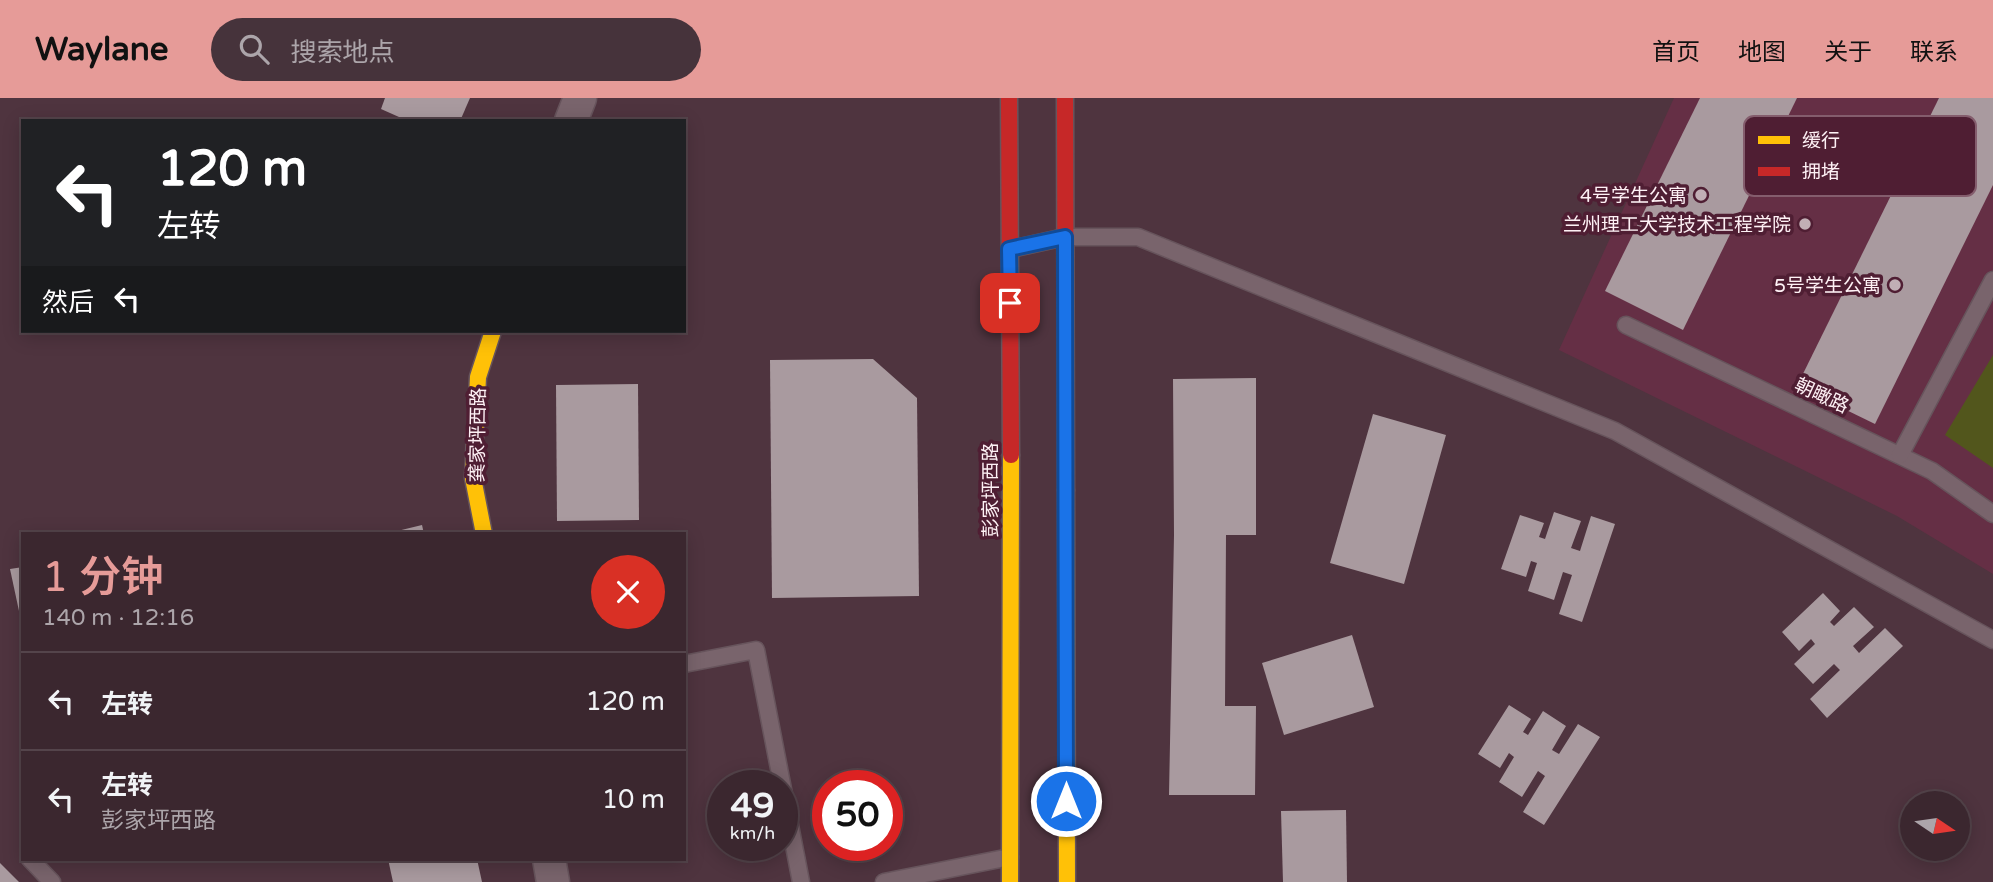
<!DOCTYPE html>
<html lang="zh">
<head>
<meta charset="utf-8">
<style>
	body { margin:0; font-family:"Varela Round","Noto Sans SC",sans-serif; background:#46333b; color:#f1f3f6; height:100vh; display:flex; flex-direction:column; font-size:26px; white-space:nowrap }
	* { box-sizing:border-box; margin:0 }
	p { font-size:23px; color:#aca5aa }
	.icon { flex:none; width:38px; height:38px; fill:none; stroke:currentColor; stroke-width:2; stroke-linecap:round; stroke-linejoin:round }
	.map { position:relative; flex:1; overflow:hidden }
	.details { position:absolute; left:21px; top:434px; width:665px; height:329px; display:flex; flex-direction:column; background:#3b272f; border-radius:0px; box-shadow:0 4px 18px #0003,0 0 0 2px #54444b }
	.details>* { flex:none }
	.hud { position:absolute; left:21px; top:21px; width:665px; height:214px; border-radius:0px; box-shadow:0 4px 18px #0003,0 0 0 2px #54444b; background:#202124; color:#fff; overflow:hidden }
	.needle { width:46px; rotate:103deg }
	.tools { position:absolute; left:1900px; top:693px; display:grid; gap:14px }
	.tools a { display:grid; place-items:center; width:70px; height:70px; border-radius:50%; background:#3b272f; box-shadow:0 4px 18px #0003,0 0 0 2px #54444b; font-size:35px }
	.speed { position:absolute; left:707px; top:672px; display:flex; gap:14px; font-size:35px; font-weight:700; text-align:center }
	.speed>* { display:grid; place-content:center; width:91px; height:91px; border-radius:50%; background:#3b272f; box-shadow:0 4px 18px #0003,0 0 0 2px #54444b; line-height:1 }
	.speed small { font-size:18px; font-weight:400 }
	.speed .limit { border:10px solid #d22; background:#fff; color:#111 }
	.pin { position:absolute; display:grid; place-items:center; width:60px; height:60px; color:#fff; margin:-30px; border-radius:14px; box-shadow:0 4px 10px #0006 }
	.me { position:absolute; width:77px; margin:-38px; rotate:0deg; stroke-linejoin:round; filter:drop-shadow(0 0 5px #0008) }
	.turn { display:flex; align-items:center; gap:24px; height:147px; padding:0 21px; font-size:32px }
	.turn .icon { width:91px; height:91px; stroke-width:2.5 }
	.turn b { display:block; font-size:49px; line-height:60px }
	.then { display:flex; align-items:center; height:66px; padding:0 21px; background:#0003; gap:14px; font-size:26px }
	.round { display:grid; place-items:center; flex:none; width:74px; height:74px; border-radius:37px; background:#46333b }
	.head { display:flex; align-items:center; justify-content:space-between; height:119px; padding:0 21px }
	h1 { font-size:42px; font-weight:600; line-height:52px; color:#e69b98 }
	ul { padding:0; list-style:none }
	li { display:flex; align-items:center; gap:21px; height:98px; padding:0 21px; border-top:2px solid #54444b }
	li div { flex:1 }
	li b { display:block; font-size:26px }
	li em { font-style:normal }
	header { display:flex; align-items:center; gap:42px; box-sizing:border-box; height:98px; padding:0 35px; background:#e69b98; color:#111 }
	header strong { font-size:33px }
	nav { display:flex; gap:38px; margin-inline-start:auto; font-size:24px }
	.search { width:490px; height:63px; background:#46333b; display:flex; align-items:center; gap:18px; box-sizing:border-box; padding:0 24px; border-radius:38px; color:#aca5aa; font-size:26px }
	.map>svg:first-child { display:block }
</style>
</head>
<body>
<header>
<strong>Waylane</strong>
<div class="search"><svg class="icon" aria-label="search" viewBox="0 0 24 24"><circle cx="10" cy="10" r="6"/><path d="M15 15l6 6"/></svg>搜索地点</div>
<nav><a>首页</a><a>地图</a><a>关于</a><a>联系</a></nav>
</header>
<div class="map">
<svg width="1993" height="784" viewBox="0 0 1993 784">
	<rect width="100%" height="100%" fill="#4f343f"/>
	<path fill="#652f45" d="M1674 0H1993V476L1897 418 1559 252Z"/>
	<path fill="#52561c" d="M1993 257V370L1945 337Z"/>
	<g fill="#a99a9f">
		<path d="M385 0H470L460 23H408L381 11Z"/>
		<path d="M1700 0H1797L1683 232 1605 193Z"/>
		<path d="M1939 0H1993V87L1875 326 1797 288Z"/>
		<path d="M873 261 917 300 919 498 772 500 770 262Z"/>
		<path d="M1256 280V437H1226L1225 608H1256L1255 697H1169L1174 437 1173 281Z"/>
		<path d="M638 286 639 422 557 423 556 287Z"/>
		<path d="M1373 316 1446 337 1404 486 1330 465Z"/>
		<path d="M1554 414 1581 423 1571 450 1580 453 1591 418 1615 426 1582 524 1559 516 1572 477 1563 474 1554 502 1528 493 1537 465 1531 463 1526 479 1501 471 1520 417 1544 425 1539 439 1545 441Z"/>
		<path d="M422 427 424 436H389V435Z"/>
		<path d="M23 469V527H22L10 471Z"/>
		<path d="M1823 495 1840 513 1830 524 1834 528 1854 509 1874 529 1853 548 1859 555 1885 530 1903 548 1827 620 1810 601 1840 572 1834 566 1813 586 1794 566 1815 546 1811 541 1799 553 1782 534Z"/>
		<path d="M1352 537 1374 609 1284 637 1262 565Z"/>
		<path d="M1509 607 1531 621 1523 634 1528 637 1543 613 1566 628 1552 652 1559 656 1578 626 1600 639 1544 727 1523 714 1545 678 1538 673 1522 699 1499 684 1514 659 1509 655 1500 670 1478 656Z"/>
		<path d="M1346 712 1347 784H1283L1281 713Z"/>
		<path d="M388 761H477L482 784H393Z"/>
		<path d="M0 765 19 784H0Z"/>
	</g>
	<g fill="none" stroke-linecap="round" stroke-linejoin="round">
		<g stroke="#67545c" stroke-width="19">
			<g id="lane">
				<path d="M1011 151 1065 139H1138L1615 333 1993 542"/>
				<path d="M1626 227 1932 373 1993 416"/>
				<path d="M1900 357 1993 182"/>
				<path d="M684 566 756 552 801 784"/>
				<path d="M30 761 52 784"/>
				<path d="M884 784 1010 759"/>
			</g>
		</g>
		<g stroke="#67545c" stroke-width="35">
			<g id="street">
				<path d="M571 23 580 0"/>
				<path d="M549 761 553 784"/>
			</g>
		</g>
		<g stroke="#67545c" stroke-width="19">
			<g id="slow">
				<path d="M1066 392 1067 784"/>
				<path d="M484 436 473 380 478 279 493 233"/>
				<path d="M1010 784 1011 357"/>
			</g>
		</g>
		<g stroke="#67545c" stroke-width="19">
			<g id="jam">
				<path d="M1009 0 1011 357"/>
				<path d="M1065 0 1066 392"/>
			</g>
		</g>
		<use href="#lane" stroke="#79646c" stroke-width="16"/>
		<use href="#street" stroke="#79646c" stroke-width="32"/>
		<use href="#slow" stroke="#ffc107" stroke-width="16"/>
		<use href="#jam" stroke="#c62828" stroke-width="16"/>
	</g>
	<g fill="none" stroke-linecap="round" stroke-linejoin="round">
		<g stroke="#114b97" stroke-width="18">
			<path id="route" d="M1010 205 1009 151 1065 139 1066 703"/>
		</g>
		<use href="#route" stroke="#1a73e8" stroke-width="12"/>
	</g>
	<g fill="#c1afb5" stroke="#4f1e33" stroke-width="2.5">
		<circle cx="1701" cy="97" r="7"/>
		<circle cx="1805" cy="126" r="7"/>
		<circle cx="1895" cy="187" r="7"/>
	</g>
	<g text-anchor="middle" stroke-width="7" stroke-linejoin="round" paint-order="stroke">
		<g font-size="19" fill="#fef1f5" stroke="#4f1e33" text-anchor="end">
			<text x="1687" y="104">4号学生公寓</text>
			<text x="1791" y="133">兰州理工大学技术工程学院</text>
			<text x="1881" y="194">5号学生公寓</text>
		</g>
		<g font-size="19" fill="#fef1f5" stroke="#4f1e33">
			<text transform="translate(1822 297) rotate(25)" y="7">朝瞰路</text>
			<text transform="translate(477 337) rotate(-89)" y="7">龚家坪西路</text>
			<text transform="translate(990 392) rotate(-90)" y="7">彭家坪西路</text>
		</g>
	</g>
	<rect x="1744" y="18" width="232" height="80" rx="10" fill="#4f1e33" stroke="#845d6d" stroke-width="2"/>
	<rect x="1758" y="38" width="32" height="8" fill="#ffc107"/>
	<rect x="1758" y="69" width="32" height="9" fill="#c62828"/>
	<g font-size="19" fill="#fef1f5">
		<text x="1802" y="49">缓行</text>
		<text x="1802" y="80">拥堵</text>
	</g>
</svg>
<div class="tools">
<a><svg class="needle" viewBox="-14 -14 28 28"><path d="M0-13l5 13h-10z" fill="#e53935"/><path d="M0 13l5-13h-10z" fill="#aca5aa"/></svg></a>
</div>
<div class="speed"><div>49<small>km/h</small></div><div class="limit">50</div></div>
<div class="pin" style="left:1010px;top:205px;background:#d93025"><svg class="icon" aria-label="arrive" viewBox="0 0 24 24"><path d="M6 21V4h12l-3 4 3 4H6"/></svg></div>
<svg class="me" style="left:1066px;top:703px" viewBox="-20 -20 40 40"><circle r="17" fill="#1a73e8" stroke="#fff" stroke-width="3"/><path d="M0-11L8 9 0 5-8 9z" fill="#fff"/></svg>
<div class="hud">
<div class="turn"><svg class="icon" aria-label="left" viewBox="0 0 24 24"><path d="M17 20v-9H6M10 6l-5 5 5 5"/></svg><div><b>120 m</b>左转</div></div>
<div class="then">然后<svg class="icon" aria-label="left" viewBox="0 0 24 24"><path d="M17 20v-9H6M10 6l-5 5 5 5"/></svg></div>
</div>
<section class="details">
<div class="head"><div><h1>1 分钟</h1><p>140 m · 12:16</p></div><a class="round" style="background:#d93025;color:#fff"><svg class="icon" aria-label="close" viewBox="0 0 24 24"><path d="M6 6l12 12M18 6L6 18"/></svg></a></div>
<ul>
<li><svg class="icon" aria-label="left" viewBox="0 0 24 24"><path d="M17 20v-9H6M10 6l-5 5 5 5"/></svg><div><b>左转</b></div><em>120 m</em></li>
<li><svg class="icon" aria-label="left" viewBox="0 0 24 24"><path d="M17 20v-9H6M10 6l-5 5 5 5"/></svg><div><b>左转</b><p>彭家坪西路</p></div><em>10 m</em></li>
</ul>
</section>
</div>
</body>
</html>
